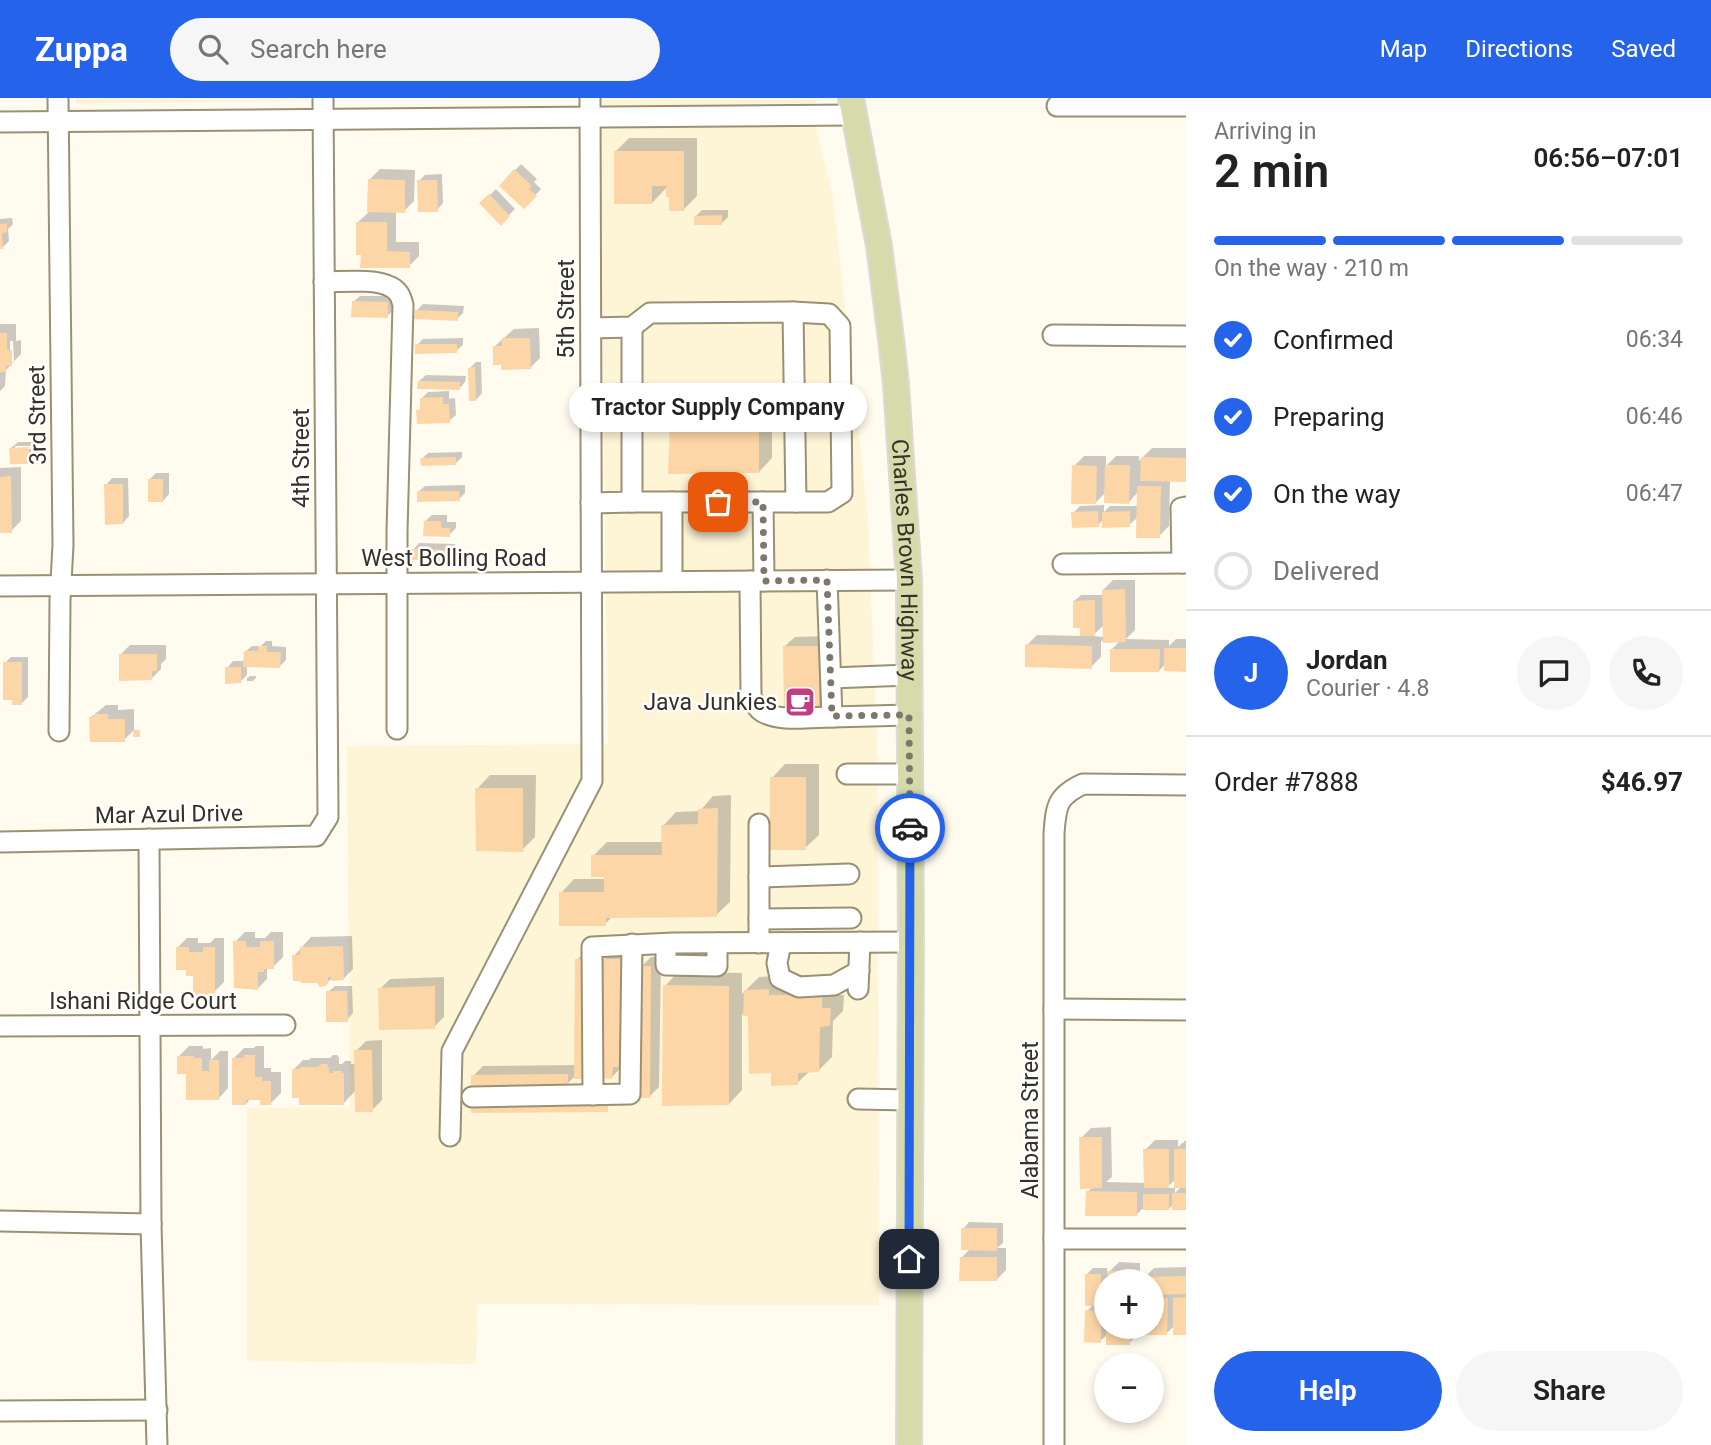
<!DOCTYPE html>
<meta charset="utf-8">
<style>
body{margin:0;font-family:Roboto,sans-serif;background:#f6f6f6;color:#222;height:100vh;display:flex;flex-direction:column;font-size:26px;white-space:nowrap}
*{box-sizing:border-box;margin:0}
p{font-size:23px;color:#767676}
.icon{flex:none;width:38px;height:38px;fill:none;stroke:currentColor;stroke-width:2;stroke-linecap:round;stroke-linejoin:round}
.map{position:relative;flex:1;overflow:hidden}
.sheet{display:flex;flex-direction:column;background:#fff;width:525px}
.sheet>*{flex:none}
.controls{position:absolute;left:1094px;top:1171px;display:grid;gap:14px}
.controls a{display:grid;place-items:center;width:70px;height:70px;border-radius:50%;background:#fff;box-shadow:0 4px 10px #0003;font-size:35px}
.pin{position:absolute;display:grid;place-items:center;width:60px;height:60px;color:#fff;margin:-30px;border-radius:14px;box-shadow:0 4px 10px #0006}
.courier{position:absolute;display:grid;place-items:center;width:70px;height:70px;margin:-35px;border:5px solid #2563eb;border-radius:50%;background:#fff;color:#222;box-shadow:0 2px 9px #0007}
.bubble{position:absolute;height:49px;border-radius:24px;background:#fff;box-shadow:0 4px 10px #0003;font-size:23px;font-weight:600;line-height:49px;text-align:center}
.summary em{font-style:normal;font-weight:600}
.summary div{display:flex;flex-direction:column-reverse}
.summary{display:flex;align-items:center;justify-content:space-between;height:119px;padding:0 28px}
h1{font-size:46px;font-weight:600;line-height:52px}
.bar{display:grid;grid-template-columns:repeat(4,1fr);gap:10px 7px;align-content:center;height:84px;padding:0 28px}
.bar i{height:9px;border-radius:5px;background:#e0e0e0}
.bar .on{background:#2563eb}
.bar p{grid-column:span 4}
.line{display:flex;align-items:center;gap:18px;padding:0 28px;border-top:2px solid #e0e0e0}
.line div{flex:1}
.round{display:grid;place-items:center;flex:none;width:74px;height:74px;border-radius:37px;background:#f6f6f6}
ol{padding:0 28px;list-style:none}
li{display:flex;align-items:center;gap:21px;height:77px}
li p{margin-inline-start:auto}
li .icon{padding:7px;border-radius:50%;background:#2563eb;color:#fff;stroke-width:4}
li:last-child{color:#767676}
li i{width:38px;height:38px;border:4px solid #e0e0e0;border-radius:50%}
.primary-button{display:flex;gap:14px;margin-top:auto;padding:14px 28px}
.primary-button a{flex:1;height:80px;border-radius:42px;background:#2563eb;color:#fff;font-size:28px;font-weight:600;line-height:80px;text-align:center}
.primary-button a+a{background:#f6f6f6;color:#222}
header{display:flex;align-items:center;gap:42px;box-sizing:border-box;height:98px;padding:0 35px;background:#2563eb;color:#fff}
header strong{font-size:33px}
nav{display:flex;gap:38px;margin-inline-start:auto;font-size:24px}
.search{width:490px;height:63px;background:#f6f6f6;display:flex;align-items:center;gap:18px;box-sizing:border-box;padding:0 24px;border-radius:38px;color:#767676;font-size:26px}
main{display:flex;flex:1;min-height:0}
.map>svg:first-child{display:block}
.built{fill:#fef4d6}
.shadow{fill:#0003;fill-rule:evenodd}
.building{fill:#fdd6a7}
.lines{fill:none;stroke-linecap:round;stroke-linejoin:round}
.minor-casing{stroke:#9a9175;stroke-width:23}
.major-casing{stroke:#dbdad8;stroke-width:28}
.minor{stroke:#fff;stroke-width:19}
.major{stroke:#d7dbac;stroke-width:24}
.done{stroke:#7c786c;stroke-width:7;stroke-dasharray:0 12.6}
.route{stroke:#2563eb;stroke-width:9}
.labels{text-anchor:middle;stroke-width:5;stroke-linejoin:round;paint-order:stroke}
.street-label{font-size:23px;fill:#353126;stroke:#fff}
.poi-label{font-size:23px;fill:#353126;stroke:#fff;text-anchor:end}
</style>
<header>
<strong>Zuppa</strong>
<div class="search"><svg class="icon" aria-label="search" viewBox="0 0 24 24"><circle cx="10" cy="10" r="6"/><path d="M15 15l6 6"/></svg>Search here</div>
<nav><a>Map</a><a>Directions</a><a>Saved</a></nav>
</header>
<main>
<div class="map">
<svg width="1186" height="1347" viewBox="0 0 1186 1347">
<rect width="100%" height="100%" fill="#fffbef"/>
<g class="built">
<path d="M76,0H308V2L76,6Z"/>
<path d="M599,0H819L811,9L833,100L868,421L877,648L879,1207L477,1206L476,1266L247,1263V1010L350,1009L347,648L608,646Z"/>
</g>
<g class="shadow">
<path d="M629,40H697V98L684,111L668,88L652,105L615,54Z"/>
<path d="M521,66L537,81L534,84L541,91L524,109L501,87Z"/>
<path d="M380,71L415,72L414,103L404,113H396V144H419V158L409,168L362,156L358,124L369,114L370,81Z"/>
<path d="M442,76L443,105L437,112L419,83L425,77Z"/>
<path d="M496,91L515,111L501,125L482,105Z"/>
<path d="M702,112H728V119L722,125L696,118Z"/>
<path d="M12,120L13,126L8,131L9,143L3,149H0V121Z"/>
<path d="M360,198H394V212L387,218L353,204Z"/>
<path d="M423,206L464,208L463,215L457,221L416,213Z"/>
<path d="M0,226H16V243L21,242V256L6,272L5,288L0,293ZM10,243H13L14,263L10,266Z"/>
<path d="M539,230L540,260L530,270L495,248L514,231Z"/>
<path d="M463,240V247L456,253L417,247L423,241Z"/>
<path d="M476,264H481L482,295L476,302L470,270Z"/>
<path d="M426,277L466,278L465,284L459,291L419,283Z"/>
<path d="M686,287H772V360L759,374L672,300Z"/>
<path d="M449,293V301L455,300L456,317L449,323L418,313L422,309V300L428,294Z"/>
<path d="M18,344H35V348H15V351H35V358L29,365L11,350Z"/>
<path d="M1152,350H1186V383L1170,382L1169,428L1159,438L1138,419L1129,427L1104,421L1098,427L1073,415L1080,408L1104,407V414L1110,408H1138V394L1129,404L1106,394L1095,405L1074,368L1084,358H1106V368L1116,358H1139V363Z"/>
<path d="M462,354V359L455,366L422,361L428,355Z"/>
<path d="M21,369V423L11,433H0V370Z"/>
<path d="M156,375H169V396L163,403L150,381Z"/>
<path d="M112,380H128L129,418L123,425L106,387Z"/>
<path d="M465,387V395L459,401L418,394L425,388Z"/>
<path d="M432,417H447V424H456V430L449,437L425,423Z"/>
<path d="M419,445L455,446V455L449,461L413,452Z"/>
<path d="M1113,482H1135V532L1126,541L1169,542V548L1176,541H1186V572L1166,565L1159,573L1112,551L1121,542L1101,543V559L1091,569L1027,547L1037,537L1082,538V528L1074,503L1081,497H1103V492ZM1104,527V539L1092,538Z"/>
<path d="M828,538V603L818,613L785,548L795,539Z"/>
<path d="M266,543H272V548L286,549V562L280,568L247,567V577L240,584L227,570L233,563H245V554L252,548H261Z"/>
<path d="M130,547H166V561L161,566V571L151,581L120,557Z"/>
<path d="M11,559H28V599L21,606L5,565Z"/>
<path d="M250,578H256V580L253,583H247V580Z"/>
<path d="M106,607H118V612L134,611V632L124,642L91,619Z"/>
<path d="M785,666H819V737L805,750L772,680Z"/>
<path d="M490,677H536L535,739L522,752L477,691Z"/>
<path d="M731,697L730,804L716,817L613,818L605,826L561,795L574,781H608L593,758L607,744H663V728L676,714L700,713L713,698Z"/>
<path d="M245,834H255V840H265L271,834H283V859L273,869H267V881L257,891L235,844Z"/>
<path d="M352,838L353,871L343,881H331L325,887L294,858L311,839Z"/>
<path d="M187,840H198V845H210L215,840H224V884L214,894L187,870L177,850Z"/>
<path d="M586,852H595V969L585,979H574L567,986H473V978L483,968L576,967L577,862Z"/>
<path d="M614,852H633V957L612,979L604,862Z"/>
<path d="M651,859H661L659,989L649,999L641,869Z"/>
<path d="M678,874L742,875V896L759,879L782,878V884L835,879V897H844L843,913L833,923L832,959L819,972L810,973L797,985L773,973L750,916H742V992L729,1006L665,888Z"/>
<path d="M444,879V919L434,929L380,891L390,881Z"/>
<path d="M335,888H352L353,915L347,922L328,894Z"/>
<path d="M382,942V1002L372,1012L356,992L343,1006L293,972L303,962H309L311,960H330L333,957H337L339,960V966H342L345,963H351V966H356V953L366,943Z"/>
<path d="M189,948H203V951L211,950V962L220,953H228V990L219,1000L179,958Z"/>
<path d="M256,948H264V970H271V974H281V995L271,1005L262,1001L251,1000L246,1006L234,960L244,950H254Z"/>
<path d="M1111,1029L1112,1079L1106,1084L1145,1085V1052L1155,1042H1178V1049L1186,1042V1110L1174,1105L1169,1111H1142L1136,1117L1087,1094L1093,1089L1081,1040L1091,1030ZM1176,1081L1182,1088L1175,1095V1090H1166Z"/>
<path d="M969,1124L1003,1125V1145L997,1150H1006V1172L996,1182L961,1160L970,1151L963,1131Z"/>
<path d="M1119,1164L1140,1165V1183H1106V1200L1100,1207H1106V1228H1139V1235L1129,1245L1108,1236L1100,1243L1087,1213L1094,1206L1086,1177L1093,1170H1107V1176Z"/>
<path d="M1186,1169V1235L1175,1227L1166,1236L1152,1228V1183H1144V1180L1154,1170Z"/>
</g>
<g class="building">
<path d="M614,53H684V113H669V99H666V88H652V106H614Z"/>
<path d="M514,71L532,88L529,91L537,98L524,111L499,88Z"/>
<path d="M368,81L405,82V115L367,114Z"/>
<path d="M417,82H437L438,114H418Z"/>
<path d="M489,96L510,118L501,128L479,105Z"/>
<path d="M722,117V127H694V118Z"/>
<path d="M356,124H387V153L410,154V170H360L361,157H356Z"/>
<path d="M7,125V134L2,135L3,151H0V126Z"/>
<path d="M352,203L388,204V220L351,219Z"/>
<path d="M415,212L458,214V223L414,221Z"/>
<path d="M0,235H7V252H12V268H6V274H0Z"/>
<path d="M502,240H530L531,271L501,272V267H493V248H502Z"/>
<path d="M415,246H457V255L415,256Z"/>
<path d="M475,269L476,303H469L468,270Z"/>
<path d="M418,283L460,284V292L417,291Z"/>
<path d="M443,299V306H449L450,325L417,326L416,312H420V300Z"/>
<path d="M671,300H759V375L668,376Z"/>
<path d="M29,349V366H10L9,350Z"/>
<path d="M456,359V367L421,368L420,360Z"/>
<path d="M1141,359L1186,360V384L1140,383Z"/>
<path d="M1072,367L1097,368L1096,406H1071Z"/>
<path d="M1105,367H1130L1129,406L1104,405Z"/>
<path d="M11,378L12,435H0V379Z"/>
<rect x="148" y="381" width="15" height="23"/>
<path d="M104,386H123V426L105,427Z"/>
<path d="M1137,388H1161L1160,440H1136Z"/>
<path d="M417,393H459L460,403L417,404Z"/>
<path d="M1098,413L1099,429L1072,430L1071,414Z"/>
<path d="M1130,413V429L1102,430V414Z"/>
<path d="M424,423H441V430H450V439L423,438Z"/>
<path d="M411,451L450,452V463L411,462Z"/>
<path d="M1125,491L1126,544L1103,545L1102,492Z"/>
<path d="M1095,502V538H1080V530H1073V503Z"/>
<path d="M1025,546L1092,548V571L1025,569Z"/>
<path d="M258,548H267V554H281L280,570L243,569L244,553H258Z"/>
<path d="M783,548H819V615H784Z"/>
<path d="M1164,550H1186V574L1164,573Z"/>
<path d="M1110,551H1160L1159,574H1110Z"/>
<path d="M119,556H157V573H152V582L119,583Z"/>
<path d="M3,564H22V607H12V602H3Z"/>
<path d="M225,569H241V585L225,586Z"/>
<path d="M94,616H108V621H125V644H90L89,619H94Z"/>
<rect x="133" y="632" width="7" height="7"/>
<rect x="770" y="679" width="36" height="73"/>
<path d="M475,690H523V754L476,753Z"/>
<path d="M718,710L717,819L606,820V828H559V794H604V779H591V757H662L661,727L698,726V711Z"/>
<path d="M233,843H246V849H260V843H274V871H264V874H258V892L234,890Z"/>
<path d="M343,848L344,882L331,883V879H328V885L326,888L320,889L317,885H301L300,883H293L292,857H300V849Z"/>
<path d="M176,849H189V854H203V849H215V896L193,898V878H186V872H176Z"/>
<path d="M575,861H586V981H574Z"/>
<path d="M602,861H624L623,969H613L612,981L601,980Z"/>
<path d="M639,868H651L650,1000H638Z"/>
<path d="M663,887L729,888V1007L662,1008Z"/>
<path d="M435,888V931L379,932L378,890Z"/>
<path d="M769,891V897H803L822,892V910H831L830,928L820,929L819,974L798,975V987L771,988V975L749,976L748,918H743L744,892Z"/>
<path d="M326,893H347L348,924H326Z"/>
<path d="M354,952H372L373,1014H355Z"/>
<path d="M244,957H255V979H262V983H271V1007H260V1002H246V1007H232V960H244Z"/>
<path d="M177,958H194V960H202V973H209V962H219V1002H186V976H177Z"/>
<path d="M321,966H327L329,970V975H333V973H342V975H344V1007H299V1000H292V971H300L299,969H318Z"/>
<path d="M568,976V988H471V977Z"/>
<path d="M608,1003V1014L471,1015V1004Z"/>
<path d="M1079,1039H1102V1090L1080,1091Z"/>
<path d="M1143,1051H1169V1090H1144Z"/>
<rect x="1174" y="1051" width="12" height="39"/>
<path d="M1086,1093L1137,1094V1118H1085Z"/>
<rect x="1172" y="1095" width="14" height="17"/>
<rect x="1143" y="1096" width="26" height="16"/>
<path d="M961,1130H997V1153L961,1152Z"/>
<path d="M960,1159H997V1183H959Z"/>
<path d="M1107,1173L1131,1174V1183H1107Z"/>
<rect x="1085" y="1176" width="16" height="32"/>
<path d="M1186,1178V1196L1152,1197V1183H1142V1179Z"/>
<path d="M1186,1199V1237H1173V1200Z"/>
<path d="M1152,1200H1168L1167,1237H1143V1228H1152Z"/>
<path d="M1085,1212L1102,1213L1101,1245L1084,1244Z"/>
<rect x="1106" y="1228" width="24" height="19"/>
</g>
<g class="lines">
<g class="minor-casing">
<g id="minor">
<path d="M58,0L63,447L60,502L59,633"/>
<path d="M1057,8H1186"/>
<path d="M0,24L854,17"/>
<path d="M324,184C342,184 375,180 391,189C399,193 401,199 403,207L397,434V631"/>
<path d="M793,214L796,404"/>
<path d="M591,230L632,229L650,215L793,214L829,216L840,228L842,395L828,404H763L764,483"/>
<path d="M1053,237L1186,238"/>
<path d="M632,404H763"/>
<path d="M672,404V483"/>
<path d="M591,405L632,404V229"/>
<path d="M1182,465L1181,410L1186,409"/>
<path d="M1063,466L1186,465"/>
<path d="M827,482L832,619L909,617"/>
<path d="M750,483L751,598C753,603 756,608 760,612C775,625 813,619 832,619"/>
<path d="M0,488L909,482"/>
<path d="M831,580L909,577"/>
<path d="M847,676H910"/>
<path d="M149,741L151,1126L157,1347"/>
<path d="M0,744L316,738L328,719L323,0"/>
<path d="M759,779L849,776"/>
<path d="M759,821L851,820"/>
<path d="M759,845V726"/>
<path d="M781,845L777,865L780,880L799,889L834,887L859,873"/>
<path d="M666,846V867L717,868V845"/>
<path d="M858,891L860,844"/>
<path d="M1054,911L1186,912"/>
<path d="M0,928L285,927"/>
<path d="M593,997L592,849L673,845L911,844"/>
<path d="M472,999L630,996L632,846"/>
<path d="M858,1001L910,1002"/>
<path d="M450,1038L452,953L592,683L590,0"/>
<path d="M0,1123L151,1126"/>
<path d="M1054,1141H1186"/>
<path d="M0,1313L157,1312"/>
<path d="M1054,1347V735C1056,708 1057,698 1083,686L1186,687"/>
</g>
</g>
<g class="major-casing">
<g id="major">
<path id="s1" d="M851,0L879,148L891,241L896,286L909,482L911,844L909,1347"/>
</g>
</g>
<use href="#minor" class="minor"/>
<use href="#major" class="major"/>
</g>
<g class="lines">
<path class="done" d="M718,404H763L764,483L827,482L832,618L909,617L910,730"/>
<path class="route" d="M909,1161L910,730"/>
</g>
<defs>
<g id="cafe-square" transform="scale(1.575)"><rect x="-9" y="-9" width="18" height="18" rx="4" fill="#c13e85" stroke="#fff"/><path d="M-5.5-4.5H6V0H3Q3 3.5 0 3.5H-2.5Q-5.5 3.5-5.5 0ZM3-3.2v2h1.7v-2ZM-6 4.5H4V6H-6Z" fill="#fff"/></g>
</defs>
<g fill-rule="evenodd">
<use href="#cafe-square" x="800" y="604"/>
</g>
<g class="labels">
<g class="street-label">
<text transform="translate(566 211) rotate(-90)" y="8">5th Street</text>
<text transform="translate(37 317) rotate(-91)" y="8">3rd Street</text>
<text transform="translate(301 360) rotate(-90)" y="8">4th Street</text>
<text x="454" y="468">West Bolling Road</text>
<text dy="8" stroke="none"><textPath href="#s1" startOffset="466">Charles Brown Highway</textPath></text>
<text transform="translate(169 716) rotate(-1)" y="8">Mar Azul Drive</text>
<text x="143" y="911">Ishani Ridge Court</text>
<text transform="translate(1030 1022) rotate(-90)" y="8">Alabama Street</text>
</g>
<g class="poi-label">
<text x="777" y="612">Java Junkies</text>
</g>
</g>
</svg>
<div class="controls">
<a>+</a>
<a>−</a>
</div>
<div class="pin" style="left:718px;top:404px;background:#ea580c"><svg class="icon" aria-label="bag" viewBox="0 0 24 24"><path d="M5 8h14l-1 12H6zM9 8a3 3 0 0 1 6 0"/></svg></div>
<div class="pin" style="left:909px;top:1161px;background:#1f2937"><svg class="icon" aria-label="home" viewBox="0 0 24 24"><path d="M3 11l9-7 9 7M6 9v11h12V9"/></svg></div>
<div class="courier" style="left:910px;top:730px"><svg class="icon" aria-label="car" viewBox="0 0 24 24"><path d="M5 17H2v-5l4-1 3-4h7l3 4 3 1v5h-3M9 17h6M6 11h13"/><circle cx="7" cy="17" r="2"/><circle cx="17" cy="17" r="2"/></svg></div>
<div class="bubble" style="left:569px;top:285px;width:298px">Tractor Supply Company</div>
</div>
<section class="sheet">
<div class="summary"><div><h1>2 min</h1><p>Arriving in</p></div><em>06:56–07:01</em></div>
<div class="bar"><i class="on"></i><i class="on"></i><i class="on"></i><i></i><p>On the way · 210 m</p></div>
<ol>
<li><svg class="icon" aria-label="check" viewBox="0 0 24 24"><path d="M5 12l5 5 9-10"/></svg>Confirmed<p>06:34</p></li>
<li><svg class="icon" aria-label="check" viewBox="0 0 24 24"><path d="M5 12l5 5 9-10"/></svg>Preparing<p>06:46</p></li>
<li><svg class="icon" aria-label="check" viewBox="0 0 24 24"><path d="M5 12l5 5 9-10"/></svg>On the way<p>06:47</p></li>
<li><i></i>Delivered</li>
</ol>
<div class="line" style="height:126px"><b class="round" style="background:#2563eb;color:#fff">J</b><div><b>Jordan</b><p>Courier · 4.8</p></div><a class="round"><svg class="icon" aria-label="chat" viewBox="0 0 24 24"><path d="M4 5h16v11H9l-5 4z"/></svg></a><a class="round"><svg class="icon" aria-label="phone" viewBox="0 0 24 24"><path d="M5 4h4l2 5-3 2q2 4 5 5l2-3 5 2v4C11 20 4 13 5 4z"/></svg></a></div>
<div class="line" style="height:91px"><div>Order #7888</div><b>$46.97</b></div>
<div class="primary-button"><a>Help</a><a>Share</a></div>
</section>
</main>
